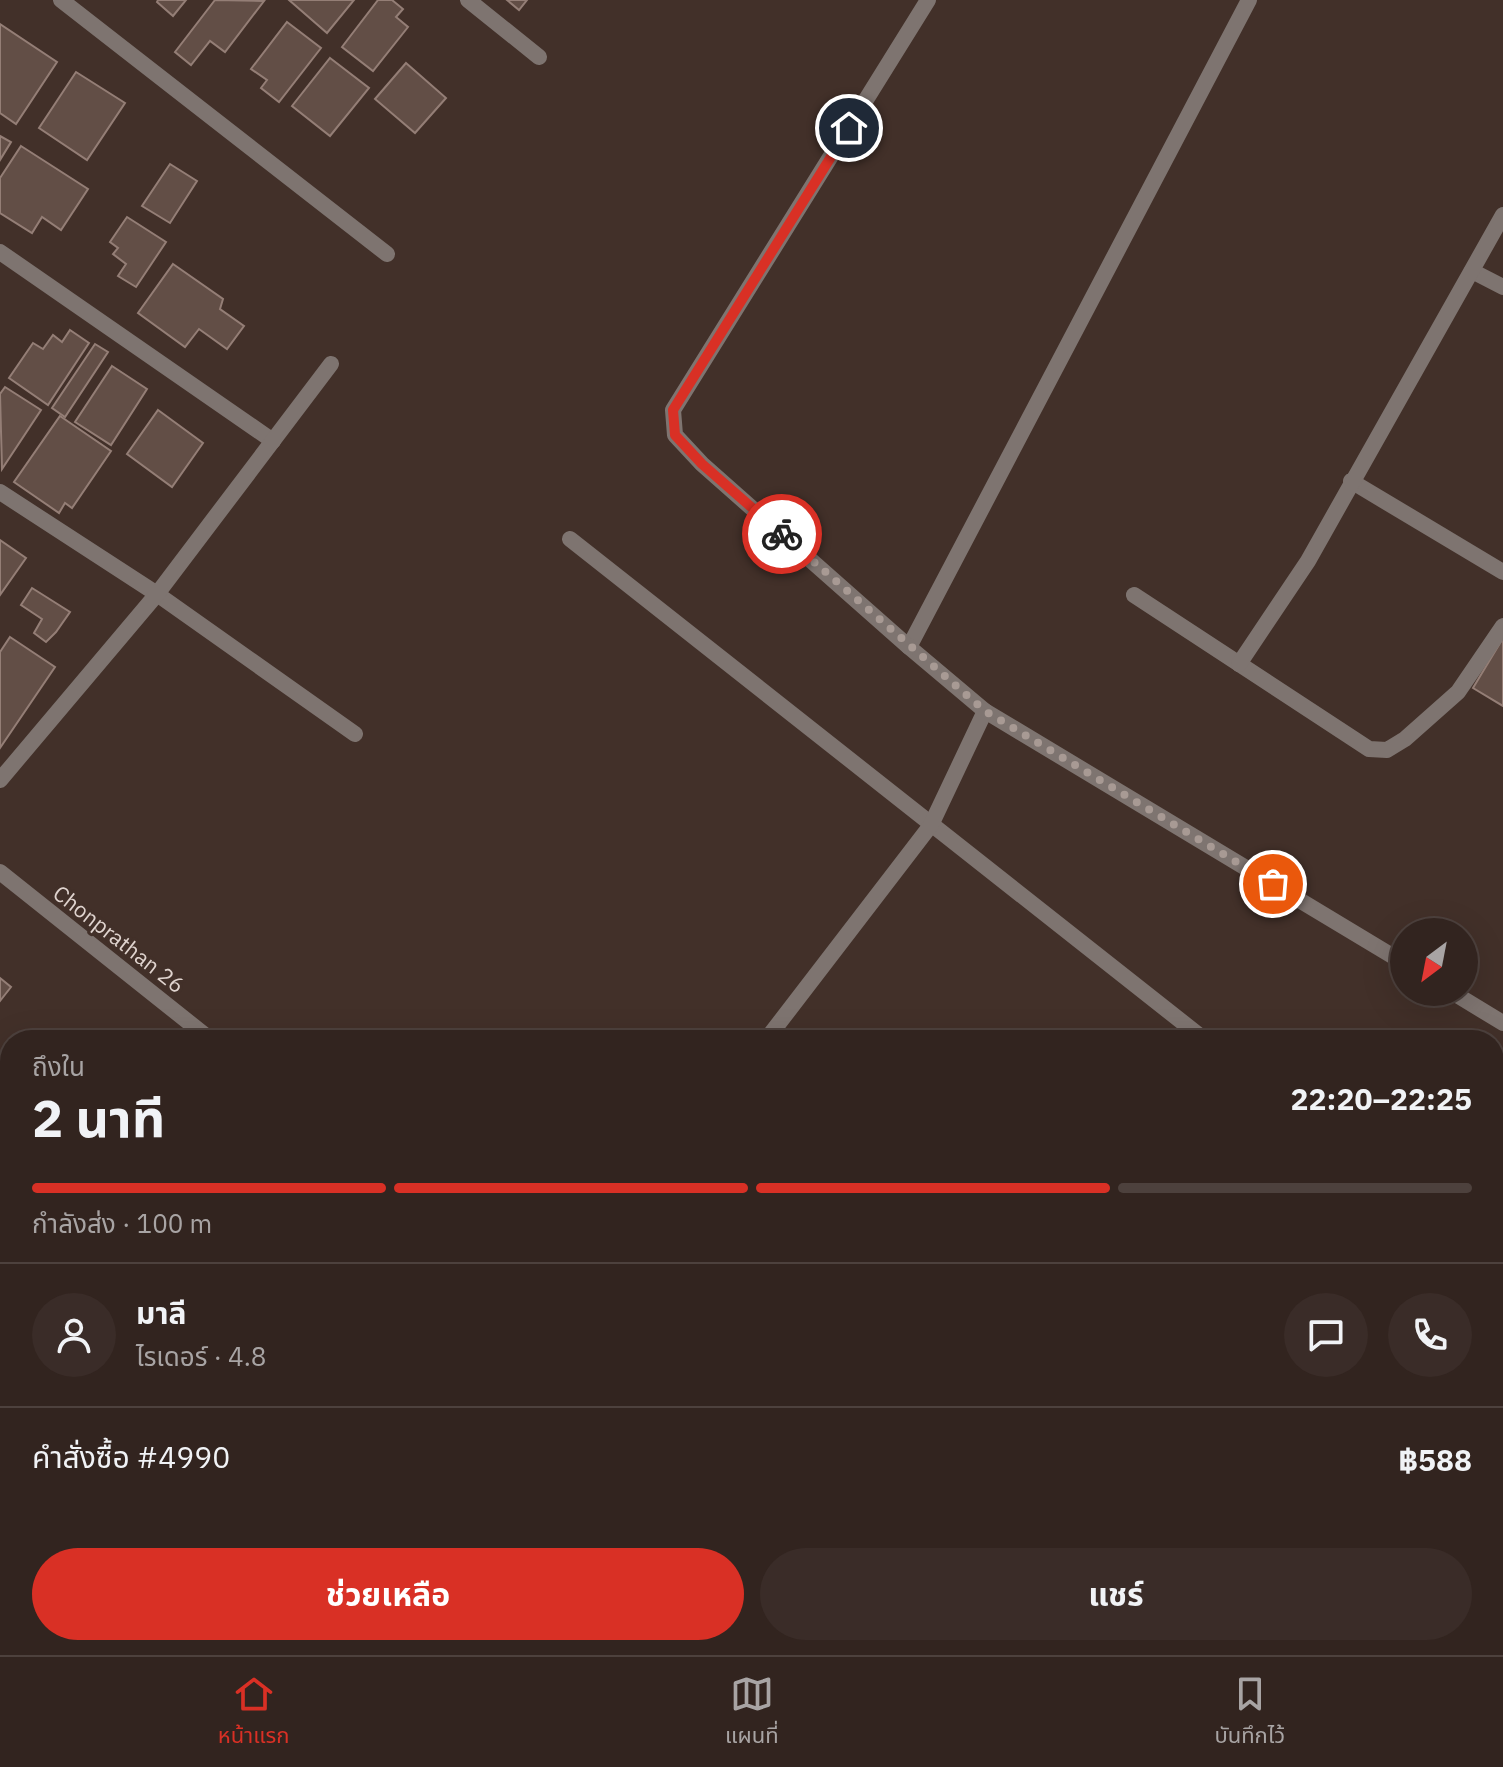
<!DOCTYPE html>
<html lang="th">
<meta charset="utf-8">
<style>
body{margin:0;font-family:"IBM Plex Sans","Noto Sans Thai",sans-serif;background:#3a2c28;color:#f1f3f6;height:100vh;display:flex;flex-direction:column;font-size:30px;white-space:nowrap}
*{box-sizing:border-box;margin:0}
p{font-size:26px;color:#a8a4a4}
.icon{flex:none;width:44px;height:44px;fill:none;stroke:currentColor;stroke-width:2;stroke-linecap:round;stroke-linejoin:round}
.map{position:relative;flex:1;overflow:hidden}
.sheet{position:absolute;left:0px;top:1030px;width:1504px;height:626px;display:flex;flex-direction:column;background:#32241f;border-radius:32px 32px 0 0;box-shadow:0 8px 32px #0002,0 0 0 2px #4d413d}
.sheet>*{flex:none}
.needle{width:52px;rotate:212deg}
.controls{position:absolute;left:1390px;top:918px;display:grid;gap:16px}
.controls a{display:grid;place-items:center;width:88px;height:88px;border-radius:50%;background:#32241f;box-shadow:0 8px 32px #0002,0 0 0 2px #4d413d;font-size:40px}
.pin{position:absolute;display:grid;place-items:center;width:68px;height:68px;color:#fff;margin:-34px;border:4px solid #fff;border-radius:50%;box-shadow:0 2px 8px #0007}
.courier{position:absolute;display:grid;place-items:center;width:80px;height:80px;margin:-40px;border:6px solid #d93025;border-radius:50%;background:#fff;color:#222;box-shadow:0 2px 10px #0007}
.headline em{font-style:normal;font-weight:700}
.headline div{display:flex;flex-direction:column-reverse}
.headline{display:flex;align-items:center;justify-content:space-between;height:136px;padding:0 32px}
h1{font-size:52px;font-weight:700;line-height:60px}
.bar{display:grid;grid-template-columns:repeat(4,1fr);gap:12px 8px;align-content:center;height:96px;padding:0 32px}
.bar i{height:10px;border-radius:6px;background:#4d413d}
.bar .on{background:#d93025}
.bar p{grid-column:span 4}
.line{display:flex;align-items:center;gap:20px;padding:0 32px;border-top:2px solid #4d413d}
.line div{flex:1}
.round{display:grid;place-items:center;flex:none;width:84px;height:84px;border-radius:42px;background:#3a2c28}
.button{display:flex;gap:16px;margin-top:auto;padding:16px 32px}
.button a{flex:1;height:92px;border-radius:48px;background:#d93025;color:#fff;font-size:32px;font-weight:700;line-height:92px;text-align:center}
.button a+a{background:#3a2c28;color:#f1f3f6}
.dock{display:flex;justify-content:space-around;align-items:center;height:112px;border-top:2px solid #4d413d;background:#32241f;font-size:22px;color:#a8a4a4}
.dock a{display:grid;justify-items:center;gap:4px}
.dock .on{color:#d93025}
.map>svg:first-child{display:block}
.building{fill:#624e46;stroke:#947e76;stroke-width:2}
.lines{fill:none;stroke-linecap:round;stroke-linejoin:round}
.minor{stroke:#7e7470;stroke-width:16}
.done{stroke:#a89a94;stroke-width:8;stroke-dasharray:0 14.4}
.route{stroke:#d93025;stroke-width:10}
.labels{text-anchor:middle;stroke-width:6;stroke-linejoin:round;paint-order:stroke}
.street-label{font-size:22px;fill:#dfd3ce;stroke:#423029}
</style>
<div class="map">
<svg width="1503" height="1655" viewBox="0 0 1503 1655">
<rect width="100%" height="100%" fill="#423029"/>
<g class="building">
<path d="M158,0H186L173,16L157,2Z"/>
<path d="M215,0L264,1L225,52L210,41L191,65L175,52Z"/>
<path d="M289,0H354L327,33Z"/>
<path d="M378,0H392L403,9L396,17L408,27L373,71L342,47Z"/>
<path d="M507,0H527L519,10Z"/>
<path d="M287,22L321,48L279,102L261,88L267,80L251,69Z"/>
<path d="M0,24L57,62L16,124L0,113Z"/>
<path d="M330,58L369,88L330,136L292,106Z"/>
<path d="M406,63L446,98L415,133L375,99Z"/>
<path d="M76,72L125,103L87,160L39,128Z"/>
<path d="M0,136L11,142L0,160Z"/>
<path d="M21,146L88,189L61,230L42,217L32,233L0,213V178Z"/>
<path d="M170,164L197,181L170,223L142,206Z"/>
<path d="M127,217L166,242L136,287L118,276L126,264L113,254L118,248L110,242Z"/>
<path d="M173,264L223,299L220,309L244,326L227,349L199,329L185,347L138,313Z"/>
<path d="M70,330L89,343L48,405L9,378L33,343L43,349L53,335L62,342Z"/>
<path d="M95,344L108,352L65,417L52,408Z"/>
<path d="M112,366L147,389L111,445L75,422Z"/>
<path d="M5,387L41,410L2,469L0,394Z"/>
<path d="M158,410L203,443L172,487L127,454Z"/>
<path d="M60,416L111,451L72,508L65,503L59,513L14,482Z"/>
<path d="M0,540L26,558L0,595Z"/>
<path d="M32,588L70,612L56,632L46,642L34,633L42,619L21,605Z"/>
<path d="M10,637L55,667L0,748V652Z"/>
<path d="M1503,638V706L1473,688Z"/>
<path d="M0,978L11,987L0,1001Z"/>
<path d="M0,1110L10,1118V1172L0,1165L7,1151L0,1146Z"/>
<path d="M1503,1428V1454L1494,1447V1439Z"/>
<path d="M1494,1464L1503,1471V1538L1494,1532Z"/>
<path d="M1034,1646H1066L1059,1655H1046Z"/>
<path d="M1118,1646H1213L1205,1655H1129Z"/>
<path d="M1265,1646H1317L1310,1655H1277Z"/>
<path d="M1330,1646H1338L1350,1655H1323Z"/>
<path d="M1360,1646H1394L1387,1655H1354Z"/>
</g>
<g class="lines">
<g class="minor">
<path d="M61,0L387,254"/>
<path d="M468,0L539,57"/>
<path d="M1249,0L909,647L985,711L1404,963"/>
<path d="M0,252L273,441"/>
<path d="M1472,271L1503,287"/>
<path d="M1351,481L1503,572"/>
<path d="M0,492L157,594L355,734"/>
<path d="M570,539L1205,1040"/>
<path d="M1134,595L1369,749L1387,750L1405,739L1458,692L1503,626"/>
<path d="M909,647L702,464L675,435L673,410L928,0"/>
<path d="M1239,664L1308,561L1503,215"/>
<path d="M0,780L157,594L331,364"/>
<path d="M0,872L211,1040"/>
<path d="M1452,992L1503,1023"/>
<path d="M766,1040L931,825L985,711"/>
<path d="M0,1194L10,1202"/>
<path d="M1494,1267L1503,1274"/>
<path d="M185,1646L196,1655"/>
<path d="M963,1646L974,1655"/>
<path d="M1489,1646L1500,1655"/>
<path d="M270,1655L277,1646"/>
<path d="M818,1655L825,1646"/>
</g>
</g>
<g class="lines">
<path class="done" d="M782,534L985,711L1273,884"/>
<path class="route" d="M782,534L702,464L675,435L673,410L849,128"/>
</g>
<g class="labels">
<g class="street-label">
<text transform="translate(119 939) rotate(38)" y="8">Chonprathan 26</text>
</g>
</g>
</svg>
<div class="controls">
<a><svg class="needle" viewBox="-14 -14 28 28"><path d="M0-13l5 13h-10z" fill="#e53935"/><path d="M0 13l5-13h-10z" fill="#a8a4a4"/></svg></a>
</div>
<div class="pin" style="left:1273px;top:884px;background:#ea580c"><svg class="icon" aria-label="bag" viewBox="0 0 24 24"><path d="M5 8h14l-1 12H6zM9 8a3 3 0 0 1 6 0"/></svg></div>
<div class="pin" style="left:849px;top:128px;background:#1f2937"><svg class="icon" aria-label="home" viewBox="0 0 24 24"><path d="M3 11l9-7 9 7M6 9v11h12V9"/></svg></div>
<div class="courier" style="left:782px;top:534px"><svg class="icon" aria-label="bike" viewBox="0 0 24 24"><circle cx="6" cy="16" r="4"/><circle cx="18" cy="16" r="4"/><path d="M6 16l4-8h5l3 8M10 8l3 8H6M13 5h3"/></svg></div>
<section class="sheet">
<div class="headline"><div><h1>2 นาที</h1><p>ถึงใน</p></div><em>22:20–22:25</em></div>
<div class="bar"><i class="on"></i><i class="on"></i><i class="on"></i><i></i><p>กำลังส่ง · 100 m</p></div>
<div class="line" style="height:144px"><a class="round"><svg class="icon" aria-label="person" viewBox="0 0 24 24"><circle cx="12" cy="8" r="4"/><path d="M4 21q1-7 8-7t8 7"/></svg></a><div><b>มาลี</b><p>ไรเดอร์ · 4.8</p></div><a class="round"><svg class="icon" aria-label="chat" viewBox="0 0 24 24"><path d="M4 5h16v11H9l-5 4z"/></svg></a><a class="round"><svg class="icon" aria-label="phone" viewBox="0 0 24 24"><path d="M5 4h4l2 5-3 2q2 4 5 5l2-3 5 2v4C11 20 4 13 5 4z"/></svg></a></div>
<div class="line" style="height:104px"><div>คำสั่งซื้อ #4990</div><b>฿588</b></div>
<div class="button"><a>ช่วยเหลือ</a><a>แชร์</a></div>
</section>
</div>
<nav class="dock">
<a class="on"><svg class="icon" aria-label="home" viewBox="0 0 24 24"><path d="M3 11l9-7 9 7M6 9v11h12V9"/></svg>หน้าแรก</a>
<a><svg class="icon" aria-label="map" viewBox="0 0 24 24"><path d="M3 6l6-2 6 2 6-2v14l-6 2-6-2-6 2zM9 4v14M15 6v14"/></svg>แผนที่</a>
<a><svg class="icon" aria-label="saved" viewBox="0 0 24 24"><path d="M7 4h10v16l-5-4-5 4z"/></svg>บันทึกไว้</a>
</nav>
